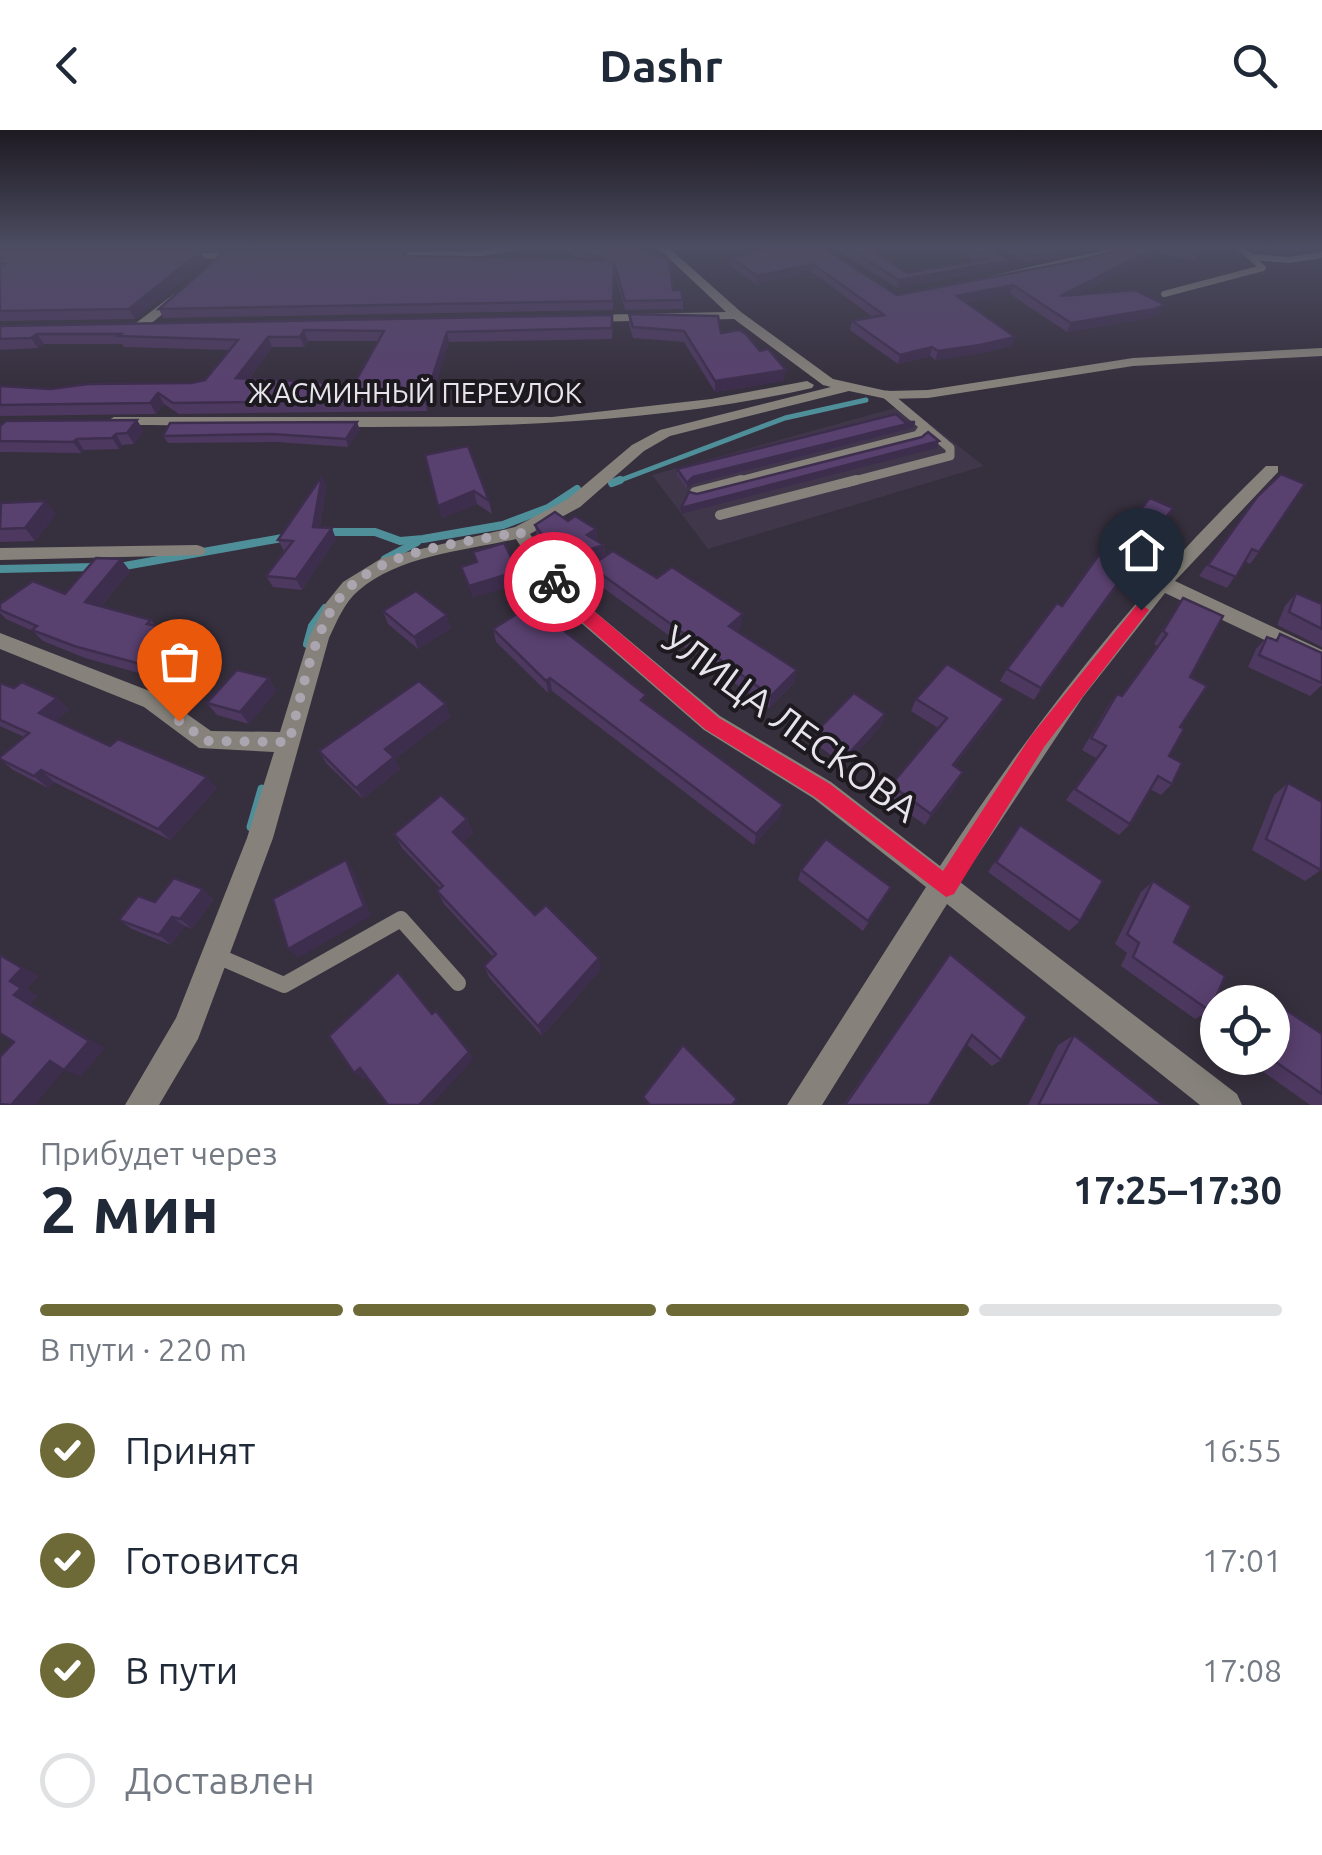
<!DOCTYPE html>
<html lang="ru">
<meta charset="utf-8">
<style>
body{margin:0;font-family:Ubuntu,sans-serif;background:#f2f2f3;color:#1f2937;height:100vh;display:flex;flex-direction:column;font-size:38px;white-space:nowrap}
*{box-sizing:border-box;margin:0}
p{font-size:32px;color:#747a83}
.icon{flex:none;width:55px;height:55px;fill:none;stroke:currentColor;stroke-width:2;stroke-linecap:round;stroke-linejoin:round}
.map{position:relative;height:975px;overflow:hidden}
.sheet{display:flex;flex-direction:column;background:#fff;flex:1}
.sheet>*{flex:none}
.fabs{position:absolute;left:1200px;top:855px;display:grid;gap:20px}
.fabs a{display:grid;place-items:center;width:90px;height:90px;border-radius:50%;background:#fff;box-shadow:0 5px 25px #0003;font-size:50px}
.pin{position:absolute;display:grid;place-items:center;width:85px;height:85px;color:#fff;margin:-102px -42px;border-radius:50% 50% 50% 0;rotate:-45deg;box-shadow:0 0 10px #0007}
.pin .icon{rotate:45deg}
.courier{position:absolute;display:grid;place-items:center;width:100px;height:100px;margin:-50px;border:8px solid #e11d48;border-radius:50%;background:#fff;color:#222;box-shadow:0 2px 12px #0007}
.summary em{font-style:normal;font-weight:700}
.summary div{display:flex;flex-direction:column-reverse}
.summary{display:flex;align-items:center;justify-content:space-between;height:170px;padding:0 40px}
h1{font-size:65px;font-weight:700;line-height:75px}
.bar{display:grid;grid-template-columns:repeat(4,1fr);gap:15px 10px;align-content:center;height:120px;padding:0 40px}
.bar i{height:12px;border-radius:8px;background:#e0e1e3}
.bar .current{background:#6d6a38}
.bar p{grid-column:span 4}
ol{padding:0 40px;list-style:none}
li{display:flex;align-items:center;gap:30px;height:110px}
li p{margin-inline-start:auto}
li .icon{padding:10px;border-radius:50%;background:#6d6a38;color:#fff;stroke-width:4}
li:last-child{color:#747a83}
li i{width:55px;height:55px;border:5px solid #e0e1e3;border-radius:50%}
header{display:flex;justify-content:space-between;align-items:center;height:130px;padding:0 40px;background:#fff;font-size:45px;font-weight:700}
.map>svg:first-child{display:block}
.built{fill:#41374b}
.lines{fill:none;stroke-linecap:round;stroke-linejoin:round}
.stream-far2{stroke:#4e8f99;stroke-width:5}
.stream-far1{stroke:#4e8f99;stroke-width:8}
.stream{stroke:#4e8f99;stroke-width:9}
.lane-far3{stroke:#86827b;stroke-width:6}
.lane-far2{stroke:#86827b;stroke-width:9}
.lane-far1{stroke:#86827b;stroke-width:10}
.lane{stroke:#86827b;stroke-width:16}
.street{fill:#86827b;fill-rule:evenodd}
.wall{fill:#4d385f;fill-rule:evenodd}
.shaded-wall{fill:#3e2e4e}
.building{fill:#59416f;stroke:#3e2e4e;stroke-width:2.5;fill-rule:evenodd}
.route{fill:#e11d48}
.done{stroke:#aaa5af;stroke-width:10;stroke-dasharray:0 18}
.labels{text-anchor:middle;stroke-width:8;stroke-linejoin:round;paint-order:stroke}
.far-street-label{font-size:28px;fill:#e8e4ed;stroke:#1c191f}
.near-street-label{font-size:38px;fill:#e8e4ed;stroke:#1c191f}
</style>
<header><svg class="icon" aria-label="back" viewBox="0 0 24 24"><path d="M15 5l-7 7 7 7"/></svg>Dashr<svg class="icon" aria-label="search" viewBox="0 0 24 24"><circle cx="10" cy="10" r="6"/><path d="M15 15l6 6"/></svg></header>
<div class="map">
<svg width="1322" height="975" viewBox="0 0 1322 975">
<rect width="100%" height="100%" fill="#362f3d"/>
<path class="built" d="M906,275L984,336L708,419L652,345Z"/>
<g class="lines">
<path class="stream-far2" d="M613,353L785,288L866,270"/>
<g class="stream-far1">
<path d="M612,353L620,350"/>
<path d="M326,402H375L400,411L423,409L503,395L548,378L577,359"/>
<path d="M385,429L417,412"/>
<path d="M119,437L288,407"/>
<path d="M0,439L95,437"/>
<path d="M307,514L312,496L325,478"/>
</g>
<path class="stream" d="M251,697L262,659"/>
<g class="lane-far3">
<path d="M1252,127L1289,130L1322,125"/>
<path d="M1164,164L1263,138L1239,117"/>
</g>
<g class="lane-far2">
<path d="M732,353L918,305L924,296"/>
<path d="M846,353L950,326V318L887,265"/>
</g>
<g class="lane-far1">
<path d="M695,362L741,350"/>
<path d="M720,385L856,350"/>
</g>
<path class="lane" d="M215,825L284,855L401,789L458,853"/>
<g class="street">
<path d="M504,117H531L477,127L383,128L378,125L383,122L477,121Z"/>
<path d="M657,117H668L741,182L833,249L887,261L928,260L1133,228L1322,218V226L1133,236L928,268L887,269L849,261L670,306L644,321L580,377L530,404L570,461L720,586L831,652L940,736C1037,588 1139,459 1266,336H1278V342L1175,451L1322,520V537L1165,463L1083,567L960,752L1237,964L1242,975H1200L947,774L822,975H787L926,757L813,668L704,600L556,471L516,409C464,421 400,425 358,461C344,473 337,491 329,508L273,708L198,909L159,975H125L176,888L247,708L274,622L199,618L144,577L0,519V503L160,565L211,601L280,602L309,508L326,473L343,452L382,428L515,397L568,369L632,315L660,300L831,257L823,255L734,189L583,192V186L587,185L726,182Z"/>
<path d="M1118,117H1138L984,152L978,149Z"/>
<path d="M178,123H244L249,126L244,129L174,128V124Z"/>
<path d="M174,164L184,167L144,199H136V193Z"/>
<path d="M807,251L814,255L812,258C583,310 347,295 114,295L107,291L114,287H552L711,269Z"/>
<path d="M197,415L203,417L206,421L203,425L0,430V418Z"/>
</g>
</g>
<g class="wall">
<path d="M552,117H630L683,170V179L625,180L614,141L613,180L163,188L159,179L406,126L584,130Z"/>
<path d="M774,117L897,165L1086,129L1128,117H1206L1195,131L1158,123L1076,165L1160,184L1150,188L1067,202L1010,164L966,172L1012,216L977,224L935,230L930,226L898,234L850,200L852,191L873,187L812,142L756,154L730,136L731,128Z"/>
<path d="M832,117H868L907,143L973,131L950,117H987L1007,138L897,158Z"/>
<path d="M996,117H1112L1030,133Z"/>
<path d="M0,121L205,131L135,189L0,191Z"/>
<path d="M629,184L721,203L760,221L784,251L715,262L684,212L633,208L629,195Z"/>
<path d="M613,195L612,209L449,212L427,281L179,284L164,274L156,284L0,286V256L51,259L191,253L205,250L230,220L124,217L122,214H44L38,218L0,220V196ZM308,211H378L354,254L249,249L272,217H304Z"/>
<path d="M905,292H915L913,298L693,354L687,359L677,345V339Z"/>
<path d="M360,300L348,317L276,312L168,313L163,306Z"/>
<path d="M144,301L134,314L122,315L119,319L84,320L81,323L0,322V312Z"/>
<path d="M425,325L489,371L492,384L477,374L442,388Z"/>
<path d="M322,346L326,357L320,397L336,409L302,460L273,457L266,446L285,421H284L278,410Z"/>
<path d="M1257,367L1259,422L1250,434L1245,431L1227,458L1199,446Z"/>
<path d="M0,374L56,384L35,411L0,412Z"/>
<path d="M1173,378L1034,570L1000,551L1007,539L1062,476L1124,400Z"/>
<path d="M568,391L596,399L597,410L604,415L605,426L657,448L741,496L737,500L795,552L769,578L591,449L590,436L601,429L573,437L545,419L537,408L535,395Z"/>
<path d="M130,441L101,476L151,490L156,496L196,514L164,550L85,528L43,511L33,501L6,489L0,483V474L65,464Z"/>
<path d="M1296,463L1322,474V517L1277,495L1285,476Z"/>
<path d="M1183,468L1190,547L1180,597L1169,626L1172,654L1161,665L1150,659L1130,694L1119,705L1066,670L1096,628L1082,620L1108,576L1117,564L1122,566L1158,516L1154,514Z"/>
<path d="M383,481L451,498L418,519L388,494Z"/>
<path d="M493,499L646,573L780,686L754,715L552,561L548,563L496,512Z"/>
<path d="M1280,504L1322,523V555L1310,566L1248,537L1256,519L1267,507L1275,510Z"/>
<path d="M269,548L276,561L249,594L217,585L207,573Z"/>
<path d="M0,553L14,558L57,568L69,580L56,591L110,616L217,658L170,710L54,652L48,658L13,640L0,629L24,607L0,596Z"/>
<path d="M916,569L998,581L954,636L957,654L925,695L886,667L891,655L938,598L911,581Z"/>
<path d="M885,584L881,596L845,635L814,613L817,601Z"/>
<path d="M451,586L395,629L400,639L363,669L326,633L319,621Z"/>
<path d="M1288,653L1321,740L1305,751L1252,720L1274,665Z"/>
<path d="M467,689L473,703L463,712L535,785L601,839L542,906L489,847L484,836L493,827L444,774L437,761L440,758L402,718L394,704Z"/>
<path d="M1012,706L1080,791L1069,801L988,742Z"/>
<path d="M801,740L891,757L863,801L798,750Z"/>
<path d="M1153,751L1174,812L1210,881L1195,889L1121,836L1127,823L1115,814L1141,762Z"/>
<path d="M214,769L192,799L185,796L171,815L132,799L119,790L155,772Z"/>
<path d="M950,824L1001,930L992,936L966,914L929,975H843Z"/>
<path d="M1258,868H1268L1322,904V975H1310L1244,928H1272V872H1248Z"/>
<path d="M1074,905L1163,975H1028L1058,915Z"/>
</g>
<g class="shaded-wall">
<path d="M1074,117H1112L1030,133L1033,125Z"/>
<path d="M1157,117H1161L1158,123L1056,175L1060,166Z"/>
<path d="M201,121L205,131L135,189L129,179Z"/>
<path d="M1010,130L1007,138L897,158L899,150Z"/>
<path d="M813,134L812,142L756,154L757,146Z"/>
<path d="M1013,155L1010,164L954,174L957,166Z"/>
<path d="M1165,175L1160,184L1150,188L1067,202L1071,193Z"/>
<path d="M304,200L308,211L304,217L300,207Z"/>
<path d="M447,202L449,212L427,281L425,270Z"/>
<path d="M37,204L44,214L38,218L31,208Z"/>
<path d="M268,207L272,217L241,259L236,248Z"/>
<path d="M1015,207L1012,216L977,224L935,230L938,221Z"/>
<path d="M932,217L930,226L898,234L900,225Z"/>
<path d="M786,240L784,251L715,262V251Z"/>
<path d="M158,263L164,274L156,284L150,273Z"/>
<path d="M137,290L144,301L134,314L127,303Z"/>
<path d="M357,292L360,300L348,317L346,309Z"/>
<path d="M915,292L913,298L693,354L687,359V353L693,347Z"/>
<path d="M116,304L122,315L119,319L112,308Z"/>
<path d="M77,309L84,320L81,323L73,312Z"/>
<path d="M939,311L937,318L681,384V378Z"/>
<path d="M322,346L326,357L318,408L313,397Z"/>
<path d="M474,361L477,374L442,388L438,376Z"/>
<path d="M46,371L56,384L35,411L25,398Z"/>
<path d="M1173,378L1165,390L1034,570L1041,558Z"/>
<path d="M332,398L336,409L302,460L296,449Z"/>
<path d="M596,399L597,411L587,405Z"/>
<path d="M604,415L605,428L573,437L572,425Z"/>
<path d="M121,429L130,441L94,484L85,472Z"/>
<path d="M518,441L520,454L472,468L469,456Z"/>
<path d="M743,484L741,496L728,508L729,496Z"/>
<path d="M447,485L451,498L418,519L414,507Z"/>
<path d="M188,502L196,514L164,550L155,538Z"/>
<path d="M797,540L795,552L769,578L771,566Z"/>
<path d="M269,548L276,561L249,594L240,582Z"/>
<path d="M550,548L552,561L548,563L546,551Z"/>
<path d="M57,568L69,580L52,595L39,583Z"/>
<path d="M1004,569L998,581L946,647L953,635Z"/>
<path d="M446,574L451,586L395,629L400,639L363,669L356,658L385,619Z"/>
<path d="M885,584L881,596L845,635L849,623Z"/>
<path d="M41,640L54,652L48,658L34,646Z"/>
<path d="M963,642L957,654L925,695L931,684Z"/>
<path d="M207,647L217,658L170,710L158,699Z"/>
<path d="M783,675L780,686L754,715L756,704Z"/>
<path d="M467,689L473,703L459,716L453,702Z"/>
<path d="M346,730L354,741L371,786L298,828L288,819Z"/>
<path d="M203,759L214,769L192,799L180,789Z"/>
<path d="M172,787L185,796L171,815L159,805Z"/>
<path d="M0,825L39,846L27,859L38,866L31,873L105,918L81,947L64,940L35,975H11L14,865Z"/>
<path d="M599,828L601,839L542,906L538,896Z"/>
<path d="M469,922L474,929L431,975H419Z"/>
<path d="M360,938L369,944L363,950L354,943Z"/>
</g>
<g class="building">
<path d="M572,117H630L669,130L673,160H681L683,170L625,171L614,133L613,171L159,179L224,122H406L403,126L607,130Z"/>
<path d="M775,117H822L897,165L1086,129L1128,117H1157L1060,166L1135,160L1165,175L1154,179L1071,193L1013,155L957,166L1015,207L980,215L938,221L932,217L900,225L852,191L884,185L813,134L757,146L731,128Z"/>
<path d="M846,117H868L907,143L986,129L966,117H987L1010,130L899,150Z"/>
<path d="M1015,117H1074L1033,125Z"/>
<path d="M1172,117H1204L1199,123Z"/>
<path d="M0,121H201L129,179L0,181V137L4,134H0Z"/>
<path d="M629,184L718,186L721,203L739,200L746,204L760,221L768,219L786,240L715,251L684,201L633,197Z"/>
<path d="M612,185V198L447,202L425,270L173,273L158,263L150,273L0,275V256L51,259L88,254L191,253L205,250L238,210L118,206L121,204H37L31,208L0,209V196ZM304,200L384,201L354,254L236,248L268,207H300Z"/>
<path d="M896,284L905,292H915L693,347L687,353L677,339Z"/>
<path d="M137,290L127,303L116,304L112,308L77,309L73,312L0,311V296L6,291Z"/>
<path d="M357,292L346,309L272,304L163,306L170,293Z"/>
<path d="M928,302L939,311L681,378L689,362L697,364L922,307Z"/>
<path d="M468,316L489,371L474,361L438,376L425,325Z"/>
<path d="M1281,344L1305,354L1259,422L1252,419L1236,447L1208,435L1257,367Z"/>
<path d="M322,346L313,397L332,398L296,449L266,446L293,411L278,410Z"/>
<path d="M1150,368L1173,378L1041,558L1007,539L1057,473L1062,476L1119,397L1124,400Z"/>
<path d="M46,371L25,398L0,399L1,373Z"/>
<path d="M555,382L568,391L575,386L596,399L587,405L604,415L572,425L543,406L535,395Z"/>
<path d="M504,413L518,441L469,456L461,437L477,432L473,422Z"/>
<path d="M613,421L657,448L672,437L743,484L729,496L797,540L771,566L590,436Z"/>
<path d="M96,428L121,429L85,472L151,490L147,494L188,502L155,538L74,516L32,500L37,496L0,480V474L33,451L65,464Z"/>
<path d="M416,461L447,485L414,507L383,481Z"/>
<path d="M1296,463L1322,474V499L1289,482Z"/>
<path d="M1183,468L1223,486L1190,547L1207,556L1180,597L1184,599L1169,626L1182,633L1172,654L1158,646L1130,694L1075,659L1106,616L1091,608L1117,564L1122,566L1167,504L1163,501Z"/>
<path d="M531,475L646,565L641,570L783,675L756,704L550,548L546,551L493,499Z"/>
<path d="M1280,504L1322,523V553L1259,525L1267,507L1277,511Z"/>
<path d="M947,534L1004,569L953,635L963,642L931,684L891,655L947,588L916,569Z"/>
<path d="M237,540L269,548L240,582L207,573Z"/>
<path d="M419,551L446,574L385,619L394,627L356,658L319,621Z"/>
<path d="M22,552L57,568L39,583L110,616L118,609L207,647L158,699L41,640L34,646L0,629V627L29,603L0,590V553L14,558Z"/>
<path d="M854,563L885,584L849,623L817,601Z"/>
<path d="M1288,653L1322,672L1321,740L1266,709Z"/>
<path d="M441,665L467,689L453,702L535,785L546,775L599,828L538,896L484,836L496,824L437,761L443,756L394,704Z"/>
<path d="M1020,695L1103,751L1080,791L996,732Z"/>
<path d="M826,709L891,757L868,791L801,740Z"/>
<path d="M346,730L364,776L288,819L273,769Z"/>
<path d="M174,748L203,759L180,789L172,787L159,805L119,790L138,766L155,772Z"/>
<path d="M1153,751L1191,776L1174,812L1225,846L1210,881L1133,827L1139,813L1127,804Z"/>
<path d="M950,824L1027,887L1001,930L972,905L929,975H845Z"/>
<path d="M0,825L22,838L10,851L21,858L14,865L89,911L64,940L50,931L11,975L0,974V927L14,912L0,903Z"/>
<path d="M398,842L432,884L436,881L469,922L419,975H388L360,938L354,943L329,906Z"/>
<path d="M1258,868H1268L1322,904V964L1270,928H1272V872H1256Z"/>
<path d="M1074,905L1163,975H1040L1039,974Z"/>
<path d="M683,915L737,969L732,975H650L643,967Z"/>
</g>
<linearGradient id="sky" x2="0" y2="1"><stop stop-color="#1e1a22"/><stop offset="0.46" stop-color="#4c4d62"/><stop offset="1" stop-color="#4c4d62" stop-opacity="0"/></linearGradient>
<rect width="1322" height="254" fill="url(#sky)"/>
<path class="route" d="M554,447L719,588L830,654L943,741L1031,606L1136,476L1141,474L1149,480L1044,617L954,764L946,767L815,667L705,599L557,470L546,452Z"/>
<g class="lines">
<path class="done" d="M179,591L207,611L289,612C301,569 309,518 332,479C369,418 457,415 520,402L554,452"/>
</g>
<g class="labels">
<g class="far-street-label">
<text x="415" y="273">ЖАСМИННЫЙ ПЕРЕУЛОК</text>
</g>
<g class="near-street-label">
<text transform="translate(790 594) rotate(36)" y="13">УЛИЦА ЛЕСКОВА</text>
</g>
</g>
</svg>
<div class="fabs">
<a><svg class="icon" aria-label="locate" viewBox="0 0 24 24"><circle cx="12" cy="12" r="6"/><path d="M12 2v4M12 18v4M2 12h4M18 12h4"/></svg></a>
</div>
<div class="pin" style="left:179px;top:591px;background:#ea580c"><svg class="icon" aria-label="bag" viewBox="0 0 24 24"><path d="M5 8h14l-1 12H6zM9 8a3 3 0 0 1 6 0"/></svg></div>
<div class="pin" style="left:1141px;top:480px;background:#1f2937"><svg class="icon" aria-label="home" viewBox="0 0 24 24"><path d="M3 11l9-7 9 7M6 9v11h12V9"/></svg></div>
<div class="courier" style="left:554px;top:452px"><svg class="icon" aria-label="bike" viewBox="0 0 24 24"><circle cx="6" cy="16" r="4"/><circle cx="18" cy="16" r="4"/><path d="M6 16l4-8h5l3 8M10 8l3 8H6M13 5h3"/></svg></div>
</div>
<section class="sheet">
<div class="summary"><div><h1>2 мин</h1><p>Прибудет через</p></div><em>17:25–17:30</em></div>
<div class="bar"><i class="current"></i><i class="current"></i><i class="current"></i><i></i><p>В пути · 220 m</p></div>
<ol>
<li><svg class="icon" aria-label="check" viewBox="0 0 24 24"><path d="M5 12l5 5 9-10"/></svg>Принят<p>16:55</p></li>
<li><svg class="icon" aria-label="check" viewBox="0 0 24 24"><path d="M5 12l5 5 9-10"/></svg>Готовится<p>17:01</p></li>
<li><svg class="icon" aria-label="check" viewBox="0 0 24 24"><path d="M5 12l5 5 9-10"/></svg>В пути<p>17:08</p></li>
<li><i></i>Доставлен</li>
</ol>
</section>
